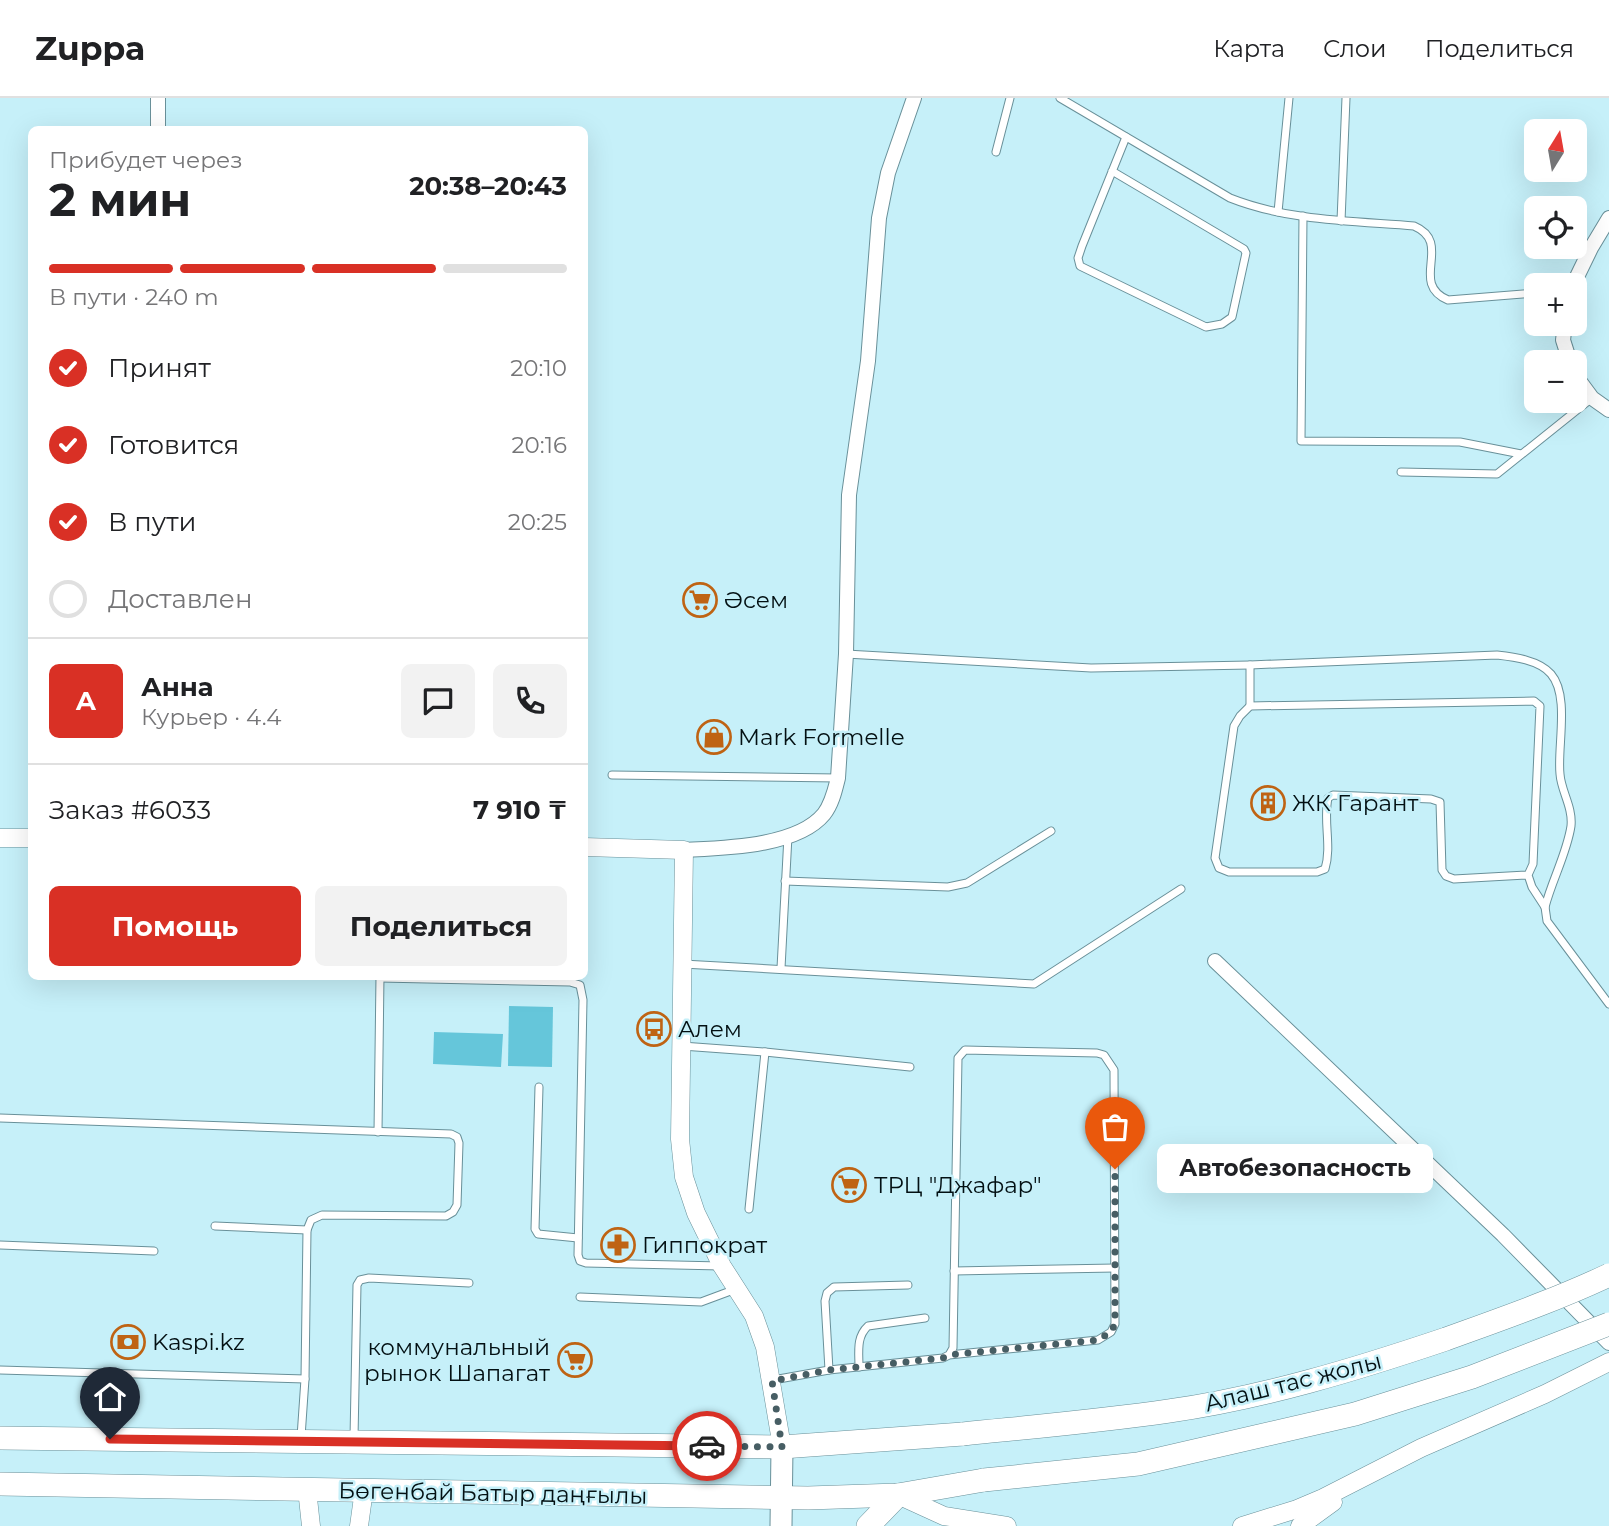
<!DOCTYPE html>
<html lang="ru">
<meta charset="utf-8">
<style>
body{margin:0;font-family:Montserrat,sans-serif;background:#f2f2f2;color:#202124;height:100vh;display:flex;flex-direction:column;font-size:26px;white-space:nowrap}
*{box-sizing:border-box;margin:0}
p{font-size:23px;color:#757577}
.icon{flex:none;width:38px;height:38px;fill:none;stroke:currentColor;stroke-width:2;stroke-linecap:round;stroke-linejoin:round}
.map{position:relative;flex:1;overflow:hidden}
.drawer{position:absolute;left:28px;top:28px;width:560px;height:854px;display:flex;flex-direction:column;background:#fff;border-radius:10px;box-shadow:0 7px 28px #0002}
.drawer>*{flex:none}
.needle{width:46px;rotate:11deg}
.controls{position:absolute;left:1524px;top:21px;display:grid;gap:14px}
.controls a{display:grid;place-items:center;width:63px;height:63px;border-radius:10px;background:#fff;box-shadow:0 7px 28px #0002;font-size:35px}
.pin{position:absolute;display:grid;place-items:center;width:60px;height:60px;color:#fff;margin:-72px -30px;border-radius:50% 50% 50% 0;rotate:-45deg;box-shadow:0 0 7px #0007}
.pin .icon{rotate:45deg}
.courier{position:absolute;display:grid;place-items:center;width:70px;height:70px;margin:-35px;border:5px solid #d93025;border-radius:50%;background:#fff;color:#222;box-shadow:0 2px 9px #0007}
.bubble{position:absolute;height:49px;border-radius:10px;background:#fff;box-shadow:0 7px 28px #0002;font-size:23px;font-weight:700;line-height:49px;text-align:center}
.head em{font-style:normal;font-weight:700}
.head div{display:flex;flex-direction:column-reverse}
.head{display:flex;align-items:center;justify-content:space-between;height:119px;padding:0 21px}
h1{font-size:46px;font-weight:700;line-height:52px}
.bar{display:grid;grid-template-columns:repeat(4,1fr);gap:10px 7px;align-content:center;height:84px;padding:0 21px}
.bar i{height:9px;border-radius:5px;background:#e0e0e0}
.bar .active{background:#d93025}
.bar p{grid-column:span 4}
.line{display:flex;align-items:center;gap:18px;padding:0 21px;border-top:2px solid #e0e0e0}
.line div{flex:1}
.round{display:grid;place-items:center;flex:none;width:74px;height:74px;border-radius:10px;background:#f2f2f2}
ol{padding:0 21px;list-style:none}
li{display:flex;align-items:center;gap:21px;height:77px}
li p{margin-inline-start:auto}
li .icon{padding:7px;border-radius:50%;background:#d93025;color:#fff;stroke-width:4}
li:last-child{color:#757577}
li i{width:38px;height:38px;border:4px solid #e0e0e0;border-radius:50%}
.button{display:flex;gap:14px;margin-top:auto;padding:14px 21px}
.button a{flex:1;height:80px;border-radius:10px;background:#d93025;color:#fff;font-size:28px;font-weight:700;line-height:80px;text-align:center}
.button a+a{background:#f2f2f2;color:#202124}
header{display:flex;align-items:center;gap:42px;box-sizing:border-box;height:98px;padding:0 35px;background:#fff;border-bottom:2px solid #e0e0e0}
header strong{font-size:33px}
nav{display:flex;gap:38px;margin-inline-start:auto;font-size:24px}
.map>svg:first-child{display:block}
.park{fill:#65c6da}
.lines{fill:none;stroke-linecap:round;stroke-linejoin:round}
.service-casing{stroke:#699099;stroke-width:9}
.minor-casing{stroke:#699099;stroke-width:16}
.tertiary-casing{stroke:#699099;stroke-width:19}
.secondary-casing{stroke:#699099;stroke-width:23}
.primary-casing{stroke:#699099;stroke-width:24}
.service{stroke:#fff;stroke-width:7}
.minor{stroke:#fff;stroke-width:14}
.tertiary{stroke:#fff;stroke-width:18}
.secondary{stroke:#fff;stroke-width:21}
.primary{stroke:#fff;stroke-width:23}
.primary-bridge-casing{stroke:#699099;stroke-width:24;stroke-linecap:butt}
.primary-bridge{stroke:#fff;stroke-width:23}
.done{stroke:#475e64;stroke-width:7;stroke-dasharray:0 12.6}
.route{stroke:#d93025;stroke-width:9}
.labels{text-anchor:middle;stroke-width:5;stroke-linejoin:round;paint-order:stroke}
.poi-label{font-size:23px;fill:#031013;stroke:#c6f0f9;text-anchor:start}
.street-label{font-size:23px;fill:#031013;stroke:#c6f0f9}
</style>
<header>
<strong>Zuppa</strong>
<nav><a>Карта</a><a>Слои</a><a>Поделиться</a></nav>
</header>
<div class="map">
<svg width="1609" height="1428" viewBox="0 0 1609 1428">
<rect width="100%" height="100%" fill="#c6f0f9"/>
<g class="park">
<path d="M509,908L553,909L552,969L508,968Z"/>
<path d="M434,934L503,936L501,969L433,966Z"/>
</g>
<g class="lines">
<g class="service-casing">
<g id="service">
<path d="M1060,0L1230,100C1288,123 1353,123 1414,128C1454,145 1408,185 1448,202L1536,195"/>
<path d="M996,54L1010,0"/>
<path d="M1112,73L1244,151L1246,155L1232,219L1222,226L1206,229L1080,168L1078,160L1082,148L1126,39"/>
<path d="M1278,114L1289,0"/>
<path d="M1303,118L1301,343L1460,344L1521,356"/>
<path d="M1341,123L1346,0"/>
<path d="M1401,374L1497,376L1592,300"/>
<path d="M846,556L1091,570L1250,567L1497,557C1514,559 1539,562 1551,576C1570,598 1557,649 1560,676C1561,693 1573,709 1571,728C1567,755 1552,782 1545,809L1547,823L1609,906"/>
<path d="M1250,567V608"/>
<path d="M612,677L838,680"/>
<path d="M1528,777L1454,781L1446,778L1442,772L1440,704L1431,701L1333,697L1328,700C1323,723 1332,748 1325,771L1317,774H1229L1219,770L1215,760L1234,628L1240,618L1250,608L1534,603L1540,608L1533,766L1528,777L1532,789L1545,809"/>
<path d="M785,783L948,789L967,785L1051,733"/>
<path d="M683,866L1034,886L1181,791"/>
<path d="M781,870L788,738"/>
<path d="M380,880L570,884L580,887L583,902L578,1157L580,1163L586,1165L721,1168"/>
<path d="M682,948L765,954L910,969"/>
<path d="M539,989L535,1131L538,1136L578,1140"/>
<path d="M0,1020L451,1036L457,1039L459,1045L457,1107L453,1114L446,1118L322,1117L311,1122L307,1132L305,1281L301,1339"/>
<path d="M378,1034L380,878"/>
<path d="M749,1111L765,954"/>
<path d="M215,1128L307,1132"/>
<path d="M0,1147L154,1153"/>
<path d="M954,1173L1115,1170"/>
<path d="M580,1199L701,1204L736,1191"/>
<path d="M859,1269C859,1254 856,1239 868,1228L925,1220"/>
<path d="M0,1272L305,1281"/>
<path d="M829,1272L825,1203L827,1195L834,1189L908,1187"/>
<path d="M773,1282L829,1272L943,1260L949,1257L953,1250L958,960L965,952L1097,955L1104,957L1114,972L1115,1226L1111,1234L1098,1242L949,1257"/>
<path d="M354,1340L357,1187L360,1182L369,1180L469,1185"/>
</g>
</g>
<g class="minor-casing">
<g id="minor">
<path d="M158,32V0"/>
<path d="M1573,187L1591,150L1609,120"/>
<path d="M1565,226L1563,242L1570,264"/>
<path d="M1575,277L1592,300L1609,312"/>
<path d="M684,752C723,750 797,749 824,716C832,706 835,692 838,680L846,556L849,397L868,263L879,120L888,75L914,0"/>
<path d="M1215,863L1503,1137L1609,1245"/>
</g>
</g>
<g class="tertiary-casing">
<g id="tertiary">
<path d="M0,740H32"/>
<path d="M584,749L684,752L680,1041L684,1079L696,1115L722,1168L754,1218L765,1249L782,1349"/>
<path d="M307,1391L311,1428"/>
<path d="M898,1397L944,1418L1007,1428"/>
<path d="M359,1428L364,1392"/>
<path d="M1242,1428L1297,1411L1323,1400L1421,1350L1545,1296L1609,1264"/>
<path d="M1300,1428L1333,1404"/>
</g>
</g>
<g class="secondary-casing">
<path id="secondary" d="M781,1428L782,1349"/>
</g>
<g class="primary-casing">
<g id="primary">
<path d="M0,1340L782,1349L963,1336"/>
<path d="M0,1386L808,1400L898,1397L984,1382"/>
<path d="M868,1428L898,1397"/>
</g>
</g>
<use href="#service" class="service"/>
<use href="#minor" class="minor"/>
<use href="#tertiary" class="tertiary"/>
<use href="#secondary" class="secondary"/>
<use href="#primary" class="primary"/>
<g class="primary-bridge-casing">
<g id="primary-bridge">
<path d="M963,1336C1031,1329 1100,1323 1169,1313C1262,1300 1357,1271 1446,1241C1501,1221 1556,1202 1609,1177"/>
<path d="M984,1382L1138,1366L1355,1316L1472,1279L1609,1226"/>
</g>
</g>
<use href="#primary-bridge" class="primary-bridge"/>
</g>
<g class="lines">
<path class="done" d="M707,1348L782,1349L772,1283L829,1272L943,1260L949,1257L1098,1242L1111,1234L1115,1226V1071"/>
<path class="route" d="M110,1341L707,1348"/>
</g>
<defs>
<g id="supermarket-ring" transform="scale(1.75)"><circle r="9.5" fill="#c6f0f9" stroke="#bf6313" stroke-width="1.5"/><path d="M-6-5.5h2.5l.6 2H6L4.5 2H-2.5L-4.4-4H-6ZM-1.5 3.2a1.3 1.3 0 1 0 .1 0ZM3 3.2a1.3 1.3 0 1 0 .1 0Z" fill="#bf6313"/></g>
<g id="shop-ring" transform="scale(1.75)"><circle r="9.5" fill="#c6f0f9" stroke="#bf6313" stroke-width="1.5"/><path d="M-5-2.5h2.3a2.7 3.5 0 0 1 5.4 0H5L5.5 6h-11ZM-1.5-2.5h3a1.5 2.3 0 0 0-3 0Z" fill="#bf6313"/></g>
<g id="building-ring" transform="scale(1.75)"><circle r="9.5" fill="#c6f0f9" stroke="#bf6313" stroke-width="1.5"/><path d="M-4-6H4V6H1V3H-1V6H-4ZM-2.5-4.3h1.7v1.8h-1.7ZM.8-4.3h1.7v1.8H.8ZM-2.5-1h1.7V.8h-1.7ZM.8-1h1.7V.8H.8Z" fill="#bf6313"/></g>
<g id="bus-ring" transform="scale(1.75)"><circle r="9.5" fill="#c6f0f9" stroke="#bf6313" stroke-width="1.5"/><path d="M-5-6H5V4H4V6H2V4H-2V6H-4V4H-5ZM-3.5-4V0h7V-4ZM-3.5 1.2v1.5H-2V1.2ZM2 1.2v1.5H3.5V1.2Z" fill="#bf6313"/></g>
<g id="pharmacy-ring" transform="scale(1.75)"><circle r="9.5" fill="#c6f0f9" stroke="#bf6313" stroke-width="1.5"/><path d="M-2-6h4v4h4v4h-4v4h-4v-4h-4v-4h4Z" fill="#bf6313"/></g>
<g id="bank-ring" transform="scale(1.75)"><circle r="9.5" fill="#c6f0f9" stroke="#bf6313" stroke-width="1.5"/><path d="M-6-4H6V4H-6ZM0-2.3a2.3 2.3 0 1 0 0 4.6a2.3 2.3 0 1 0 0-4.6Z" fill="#bf6313"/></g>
</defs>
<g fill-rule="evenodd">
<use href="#supermarket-ring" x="700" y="502"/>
<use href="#shop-ring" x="714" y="639"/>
<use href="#building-ring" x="1268" y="705"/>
<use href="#bus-ring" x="654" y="931"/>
<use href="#supermarket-ring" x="849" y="1087"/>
<use href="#pharmacy-ring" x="618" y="1147"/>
<use href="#bank-ring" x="128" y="1244"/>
<use href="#supermarket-ring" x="575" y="1262"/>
</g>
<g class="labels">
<g class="poi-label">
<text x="724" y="510">Әсем</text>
<text x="738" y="647">Mark Formelle</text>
<text x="1292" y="713">ЖК Гарант</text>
<text x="678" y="939">Алем</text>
<text x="874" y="1095">ТРЦ "Джафар"</text>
<text x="642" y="1155">Гиппократ</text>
<text x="152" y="1252">Kaspi.kz</text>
<text x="550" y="1257" text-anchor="end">коммунальный<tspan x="550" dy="26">рынок Шапагат</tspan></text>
</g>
<g class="street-label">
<text transform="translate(1293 1284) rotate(-14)" y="8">Алаш тас жолы</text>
<text transform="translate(493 1395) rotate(1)" y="8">Бөгенбай Батыр даңғылы</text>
</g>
</g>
</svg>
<div class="controls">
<a><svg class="needle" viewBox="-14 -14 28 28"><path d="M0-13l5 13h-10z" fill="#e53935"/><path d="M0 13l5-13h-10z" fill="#757577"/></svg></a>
<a><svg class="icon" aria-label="locate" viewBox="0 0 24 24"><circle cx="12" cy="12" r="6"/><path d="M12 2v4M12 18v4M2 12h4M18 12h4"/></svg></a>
<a>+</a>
<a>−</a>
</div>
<div class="pin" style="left:1115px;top:1071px;background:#ea580c"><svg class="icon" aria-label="bag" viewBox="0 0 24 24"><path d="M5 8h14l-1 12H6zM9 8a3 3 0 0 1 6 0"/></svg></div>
<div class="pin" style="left:110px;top:1341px;background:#1f2937"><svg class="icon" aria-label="home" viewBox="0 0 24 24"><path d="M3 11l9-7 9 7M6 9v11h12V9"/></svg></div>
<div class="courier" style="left:707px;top:1348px"><svg class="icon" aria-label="car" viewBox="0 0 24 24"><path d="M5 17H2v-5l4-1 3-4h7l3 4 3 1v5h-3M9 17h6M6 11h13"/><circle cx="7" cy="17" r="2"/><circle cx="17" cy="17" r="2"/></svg></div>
<div class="bubble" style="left:1157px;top:1046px;width:276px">Автобезопасность</div>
<section class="drawer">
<div class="head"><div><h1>2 мин</h1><p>Прибудет через</p></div><em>20:38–20:43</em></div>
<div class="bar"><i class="active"></i><i class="active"></i><i class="active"></i><i></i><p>В пути · 240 m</p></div>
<ol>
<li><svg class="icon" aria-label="check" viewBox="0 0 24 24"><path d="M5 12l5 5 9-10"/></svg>Принят<p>20:10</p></li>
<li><svg class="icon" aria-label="check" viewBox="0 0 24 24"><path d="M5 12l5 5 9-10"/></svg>Готовится<p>20:16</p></li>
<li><svg class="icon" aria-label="check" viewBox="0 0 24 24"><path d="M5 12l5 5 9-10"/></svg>В пути<p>20:25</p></li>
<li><i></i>Доставлен</li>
</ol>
<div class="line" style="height:126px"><b class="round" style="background:#d93025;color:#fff">А</b><div><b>Анна</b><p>Курьер · 4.4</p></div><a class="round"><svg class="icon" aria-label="chat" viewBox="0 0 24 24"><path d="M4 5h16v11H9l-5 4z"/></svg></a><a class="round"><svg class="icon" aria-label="phone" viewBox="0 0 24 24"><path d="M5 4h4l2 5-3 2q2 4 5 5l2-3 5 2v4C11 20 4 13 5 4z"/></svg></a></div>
<div class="line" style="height:91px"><div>Заказ #6033</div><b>7 910 ₸</b></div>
<div class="button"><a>Помощь</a><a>Поделиться</a></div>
</section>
</div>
